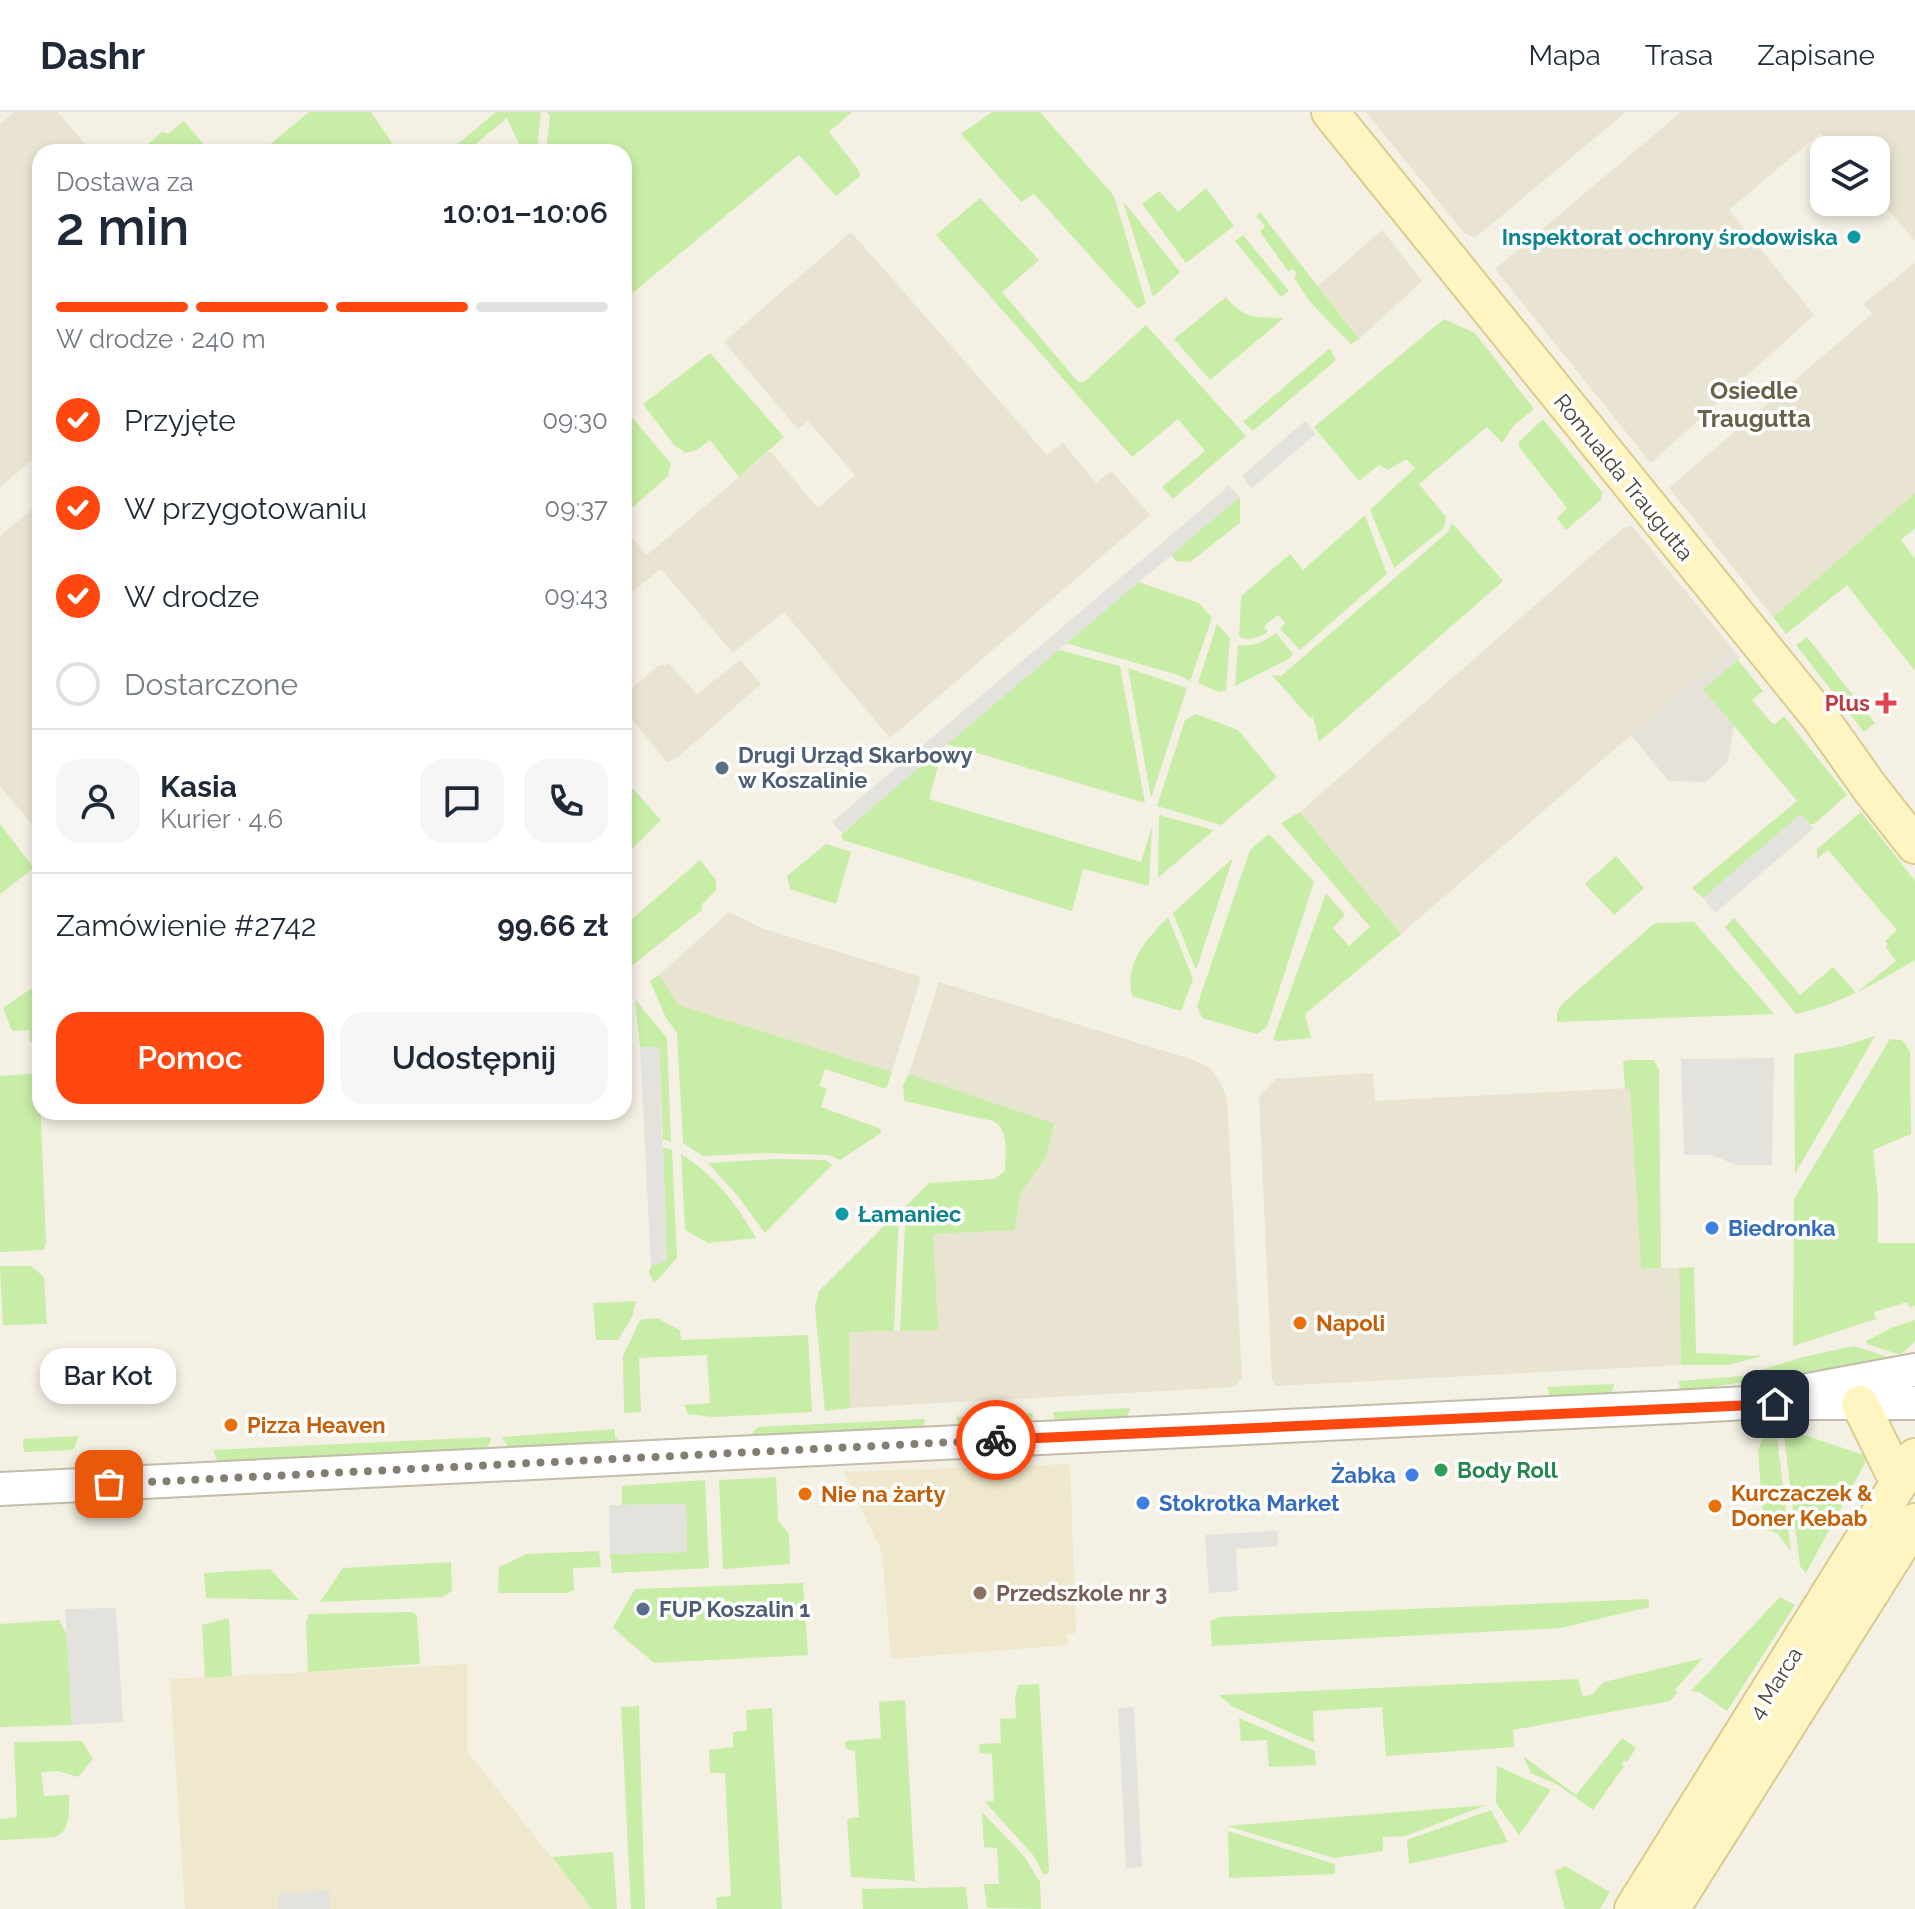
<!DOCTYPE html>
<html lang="pl">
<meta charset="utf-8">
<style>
body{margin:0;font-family:Raleway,sans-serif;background:#f6f6f7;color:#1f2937;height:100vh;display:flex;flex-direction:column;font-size:30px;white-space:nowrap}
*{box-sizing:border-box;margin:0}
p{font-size:26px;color:#747a83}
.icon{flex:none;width:44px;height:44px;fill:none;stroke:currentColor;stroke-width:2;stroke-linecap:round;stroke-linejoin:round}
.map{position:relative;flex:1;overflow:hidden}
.sheet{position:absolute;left:32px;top:32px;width:600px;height:976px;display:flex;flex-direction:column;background:#fff;border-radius:24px;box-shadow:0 4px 12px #0003}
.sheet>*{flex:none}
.fabs{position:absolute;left:1810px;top:24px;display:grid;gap:16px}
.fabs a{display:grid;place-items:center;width:80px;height:80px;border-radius:16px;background:#fff;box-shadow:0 4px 12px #0003;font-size:40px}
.pin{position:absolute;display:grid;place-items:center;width:68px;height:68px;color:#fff;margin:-34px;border-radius:16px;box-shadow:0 4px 12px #0006}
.courier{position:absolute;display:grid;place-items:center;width:80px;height:80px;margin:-40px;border:6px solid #ff4710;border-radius:50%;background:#fff;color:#222;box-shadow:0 2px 10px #0007}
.bubble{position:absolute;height:56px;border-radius:24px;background:#fff;box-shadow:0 4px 12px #0003;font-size:26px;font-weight:600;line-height:56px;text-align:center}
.headline em{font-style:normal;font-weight:600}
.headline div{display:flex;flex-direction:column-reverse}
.headline{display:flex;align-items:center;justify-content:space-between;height:136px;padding:0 24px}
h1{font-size:52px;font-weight:600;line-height:60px}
.bar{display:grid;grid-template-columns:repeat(4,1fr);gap:12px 8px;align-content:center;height:96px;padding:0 24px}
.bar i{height:10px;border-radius:6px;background:#e0e1e3}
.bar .active{background:#ff4710}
.bar p{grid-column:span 4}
.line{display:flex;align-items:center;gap:20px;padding:0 24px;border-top:2px solid #e0e1e3}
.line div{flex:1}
.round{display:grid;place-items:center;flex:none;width:84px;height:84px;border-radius:24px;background:#f6f6f7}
ol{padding:0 24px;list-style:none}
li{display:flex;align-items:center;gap:24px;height:88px}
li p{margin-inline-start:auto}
li .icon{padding:8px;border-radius:50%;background:#ff4710;color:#fff;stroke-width:4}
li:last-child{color:#747a83}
li i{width:44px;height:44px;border:4px solid #e0e1e3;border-radius:50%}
.primary-button{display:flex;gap:16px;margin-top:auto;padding:16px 24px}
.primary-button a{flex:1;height:92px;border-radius:24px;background:#ff4710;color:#fff;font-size:32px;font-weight:600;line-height:92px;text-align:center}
.primary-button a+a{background:#f6f6f7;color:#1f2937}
header{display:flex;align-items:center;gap:48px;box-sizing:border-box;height:112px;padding:0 40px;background:#fff;border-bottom:2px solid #e0e1e3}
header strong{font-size:38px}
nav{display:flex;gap:44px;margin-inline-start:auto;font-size:28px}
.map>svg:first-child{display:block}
.residential{fill:#e9e3d1}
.industrial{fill:#e6e1d9}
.education{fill:#efe8cc}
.green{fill:#c8eda7}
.parking{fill:#e4e2dd}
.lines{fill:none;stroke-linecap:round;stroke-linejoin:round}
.tertiary-casing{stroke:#c3bca8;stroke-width:36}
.secondary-casing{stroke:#d9cc8e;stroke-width:40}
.tertiary{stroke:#fff;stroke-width:32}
.secondary{stroke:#fff5c3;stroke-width:36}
.done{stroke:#847e71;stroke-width:8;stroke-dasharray:0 14.4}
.route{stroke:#ff4710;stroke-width:10}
.culture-dot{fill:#0f9aa8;stroke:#fff;stroke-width:3}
.health-dot{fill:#e0444e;stroke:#fff;stroke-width:3}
.service-dot{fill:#5c6f8a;stroke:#fff;stroke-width:3}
.shop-dot{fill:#3f7fe0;stroke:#fff;stroke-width:3}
.food-dot{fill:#e8710a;stroke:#fff;stroke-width:3}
.leisure-dot{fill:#2e9e5b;stroke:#fff;stroke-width:3}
.education-dot{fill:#8d6e63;stroke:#fff;stroke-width:3}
.labels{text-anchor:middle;stroke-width:7;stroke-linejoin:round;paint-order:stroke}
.culture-label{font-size:22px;font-weight:bold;fill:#0d838f;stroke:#fff;text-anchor:end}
.street-label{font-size:22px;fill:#474133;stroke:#fff}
.health-label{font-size:22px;font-weight:bold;fill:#be3a42;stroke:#fff;text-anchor:end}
.service-label{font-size:22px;font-weight:bold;fill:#4e5e75;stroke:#fff;text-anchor:start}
.shop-label{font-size:22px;font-weight:bold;fill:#366cbe;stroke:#fff;text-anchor:start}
.food-label{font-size:22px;font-weight:bold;fill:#c56008;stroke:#fff;text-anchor:start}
.leisure-label{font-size:22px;font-weight:bold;fill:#27864d;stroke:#fff;text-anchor:start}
.education-label{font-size:22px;font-weight:bold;fill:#785e54;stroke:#fff;text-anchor:start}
.neighbourhood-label{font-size:24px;font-weight:bold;fill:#6b6049;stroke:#fff}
</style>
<header>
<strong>Dashr</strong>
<nav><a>Mapa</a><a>Trasa</a><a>Zapisane</a></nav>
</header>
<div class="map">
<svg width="1915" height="1797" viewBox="0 0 1915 1797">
<rect width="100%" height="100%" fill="#f4f0e4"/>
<g class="residential">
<path d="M14,0H58L92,40H40V341L0,375V12Z"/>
<path d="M1366,0H1626L1475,126L1464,121Z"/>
<path d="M1681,0H1915V129L1876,84V38H1835L1820,21L1729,98L1814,203L1651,351L1495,157Z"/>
<path d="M1382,118L1422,169L1359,227L1318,174Z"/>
<path d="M851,120L1047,343L1063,331L1096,371L1111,359L1150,403L890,626L784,500L733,541L661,457L624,486V433L632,426L647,443L770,339L818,396L855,363L808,309L798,317L724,230Z"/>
<path d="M1915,151V381L1773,505L1669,376L1872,202L1863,192Z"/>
<path d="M40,391V722L0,674V424Z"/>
<path d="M1632,414L1732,536L1401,822L1300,700L1623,416Z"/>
<path d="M740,548L761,572L678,645L667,650L624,598V583L658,554L669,552L697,582Z"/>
<path d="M729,800L764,817L921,865L892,960L677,893L659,863Z"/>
<path d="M939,870L1194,948L1210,956L1221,972L1227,987L1242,1266L1234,1275L850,1296L849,1220L937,1218L933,1122L1015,1118L1020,1082L1045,1046L1055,1013L909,962Z"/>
<path d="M1373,961L1375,989L1630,976L1641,1157L1679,1156L1681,1253L1275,1274L1272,1267L1259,984L1276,967Z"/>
</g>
<path class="industrial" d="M1732,536L1740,546L1703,577L1734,613L1728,649L1706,670L1669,669L1631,623Z"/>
<g class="education">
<path d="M1070,1352L1076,1521L1067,1522L1068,1533L891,1547L882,1440L844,1360Z"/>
<path d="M467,1552V1639L592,1797H185L170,1567Z"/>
</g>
<g class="green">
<path d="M309,0H371L396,37L393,40H261Z"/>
<path d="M496,0H541L537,37L533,40H523L507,6L466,40H448Z"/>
<path d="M547,0H852L829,20L858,57L860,64L836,84L799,43L624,188V40H546L550,4Z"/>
<path d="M992,0H1040L1114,84L1146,191L1138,197L1034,82L1021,90L961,22Z"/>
<path d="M184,9L203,32L205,40H146L145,35L162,20L168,22Z"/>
<path d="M1206,76L1234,114L1186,151L1142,92L1159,79L1178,100Z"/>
<path d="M980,86L1039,148L1002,180L1078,270H1084L1146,213L1246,324L1173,387L1162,375L1205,339L1178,307L1132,345L936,123Z"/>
<path d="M1123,89L1180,160L1153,185Z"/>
<path d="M1260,100L1359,227L1351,232L1310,190L1294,166L1297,162L1293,157L1288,159L1260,120L1265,114L1256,104Z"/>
<path d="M1243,123L1289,179L1281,185L1235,129Z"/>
<path d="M1226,185C1245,208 1256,205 1284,206L1210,268L1174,227Z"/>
<path d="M1444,207L1475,221L1534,297L1514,313L1502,331L1487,315L1419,372L1446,405L1444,416L1394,456L1370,398L1415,356L1406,347L1388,358L1379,353L1359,369L1314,315Z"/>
<path d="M1330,236L1336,248L1253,319L1243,310Z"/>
<path d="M710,241L784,325L739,365L710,328L697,338L686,341L675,334L643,292Z"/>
<path d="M631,304L671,352L668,364L624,403V310Z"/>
<path d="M1543,307L1602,380L1601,388L1566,418L1557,406L1567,396L1519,335V330Z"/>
<path d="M1915,381V416L1901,428L1915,447V559L1847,473L1786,522L1773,505Z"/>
<path d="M1237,382L1240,387V411L1190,450L1176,449L1170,442Z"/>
<path d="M1365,403L1387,462L1300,538L1280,517L1285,511L1278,503L1264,514L1268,520C1258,526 1250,529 1239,525L1241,484L1290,442L1303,458Z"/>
<path d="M1452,411L1503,469L1319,630L1313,604L1310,606L1272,563L1281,564L1448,420Z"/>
<path d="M1133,468L1199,491L1212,506L1190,569L1175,562L1062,530Z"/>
<path d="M1217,512L1230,526L1226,579L1219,580L1198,571Z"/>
<path d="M1276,521L1293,542L1289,547L1235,574L1238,533C1253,535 1263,530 1276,521Z"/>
<path d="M1807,525L1875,611L1864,620L1796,533Z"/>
<path d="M1055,537L1120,554L1145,691L947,632Z"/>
<path d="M1738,548L1763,579L1752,588L1774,613L1784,604L1847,683L1814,712H1808L1800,703L1703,786L1692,776L1797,689L1703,577Z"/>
<path d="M1128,556L1187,576L1151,686Z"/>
<path d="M1196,602L1238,618L1277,665L1221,713L1157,694L1185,608Z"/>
<path d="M933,641L947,644V653L939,651L929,687L1141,750L1152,714L1149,774L1083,757L1072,799L843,728L841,723Z"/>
<path d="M626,669L661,708L624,745V671Z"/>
<path d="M1300,700L1401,822L1305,902L1311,926L1278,929L1273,927L1326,781L1345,803L1333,816L1349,834L1370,815L1281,711Z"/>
<path d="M1861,700L1915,769V848C1876,871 1841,892 1796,902L1725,815L1734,806L1800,883L1833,855L1856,881L1896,849L1886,835L1888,832L1885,829L1897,818L1828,738L1817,747V737Z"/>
<path d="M1159,703L1214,718L1158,766Z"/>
<path d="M0,712L34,756L0,782Z"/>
<path d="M1269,722L1314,770L1267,915L1257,922L1202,906L1197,894L1250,738Z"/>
<path d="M826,732L851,740L836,792L790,777L787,764Z"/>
<path d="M1616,744L1644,776L1614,803L1585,772Z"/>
<path d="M1233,746L1196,858L1173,801Z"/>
<path d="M700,748L716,768V778L702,792V798L624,860V814Z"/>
<path d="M1168,805L1193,867L1181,899L1132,884C1124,851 1146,828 1168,805Z"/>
<path d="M1694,810L1774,902L1557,910V901L1562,892L1655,811Z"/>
<path d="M659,863L678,893L892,960L886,977L825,957L819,974L827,977L821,995L881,1017V1021L840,1048L829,1043L765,1041L703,1044L683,1031L677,921L666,906L650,869Z"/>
<path d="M37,875L40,879V929L30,930L29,918L12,919L3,896L32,876Z"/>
<path d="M635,887L667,926L671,1030L663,1027L659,936L640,935Z"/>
<path d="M1875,924L1795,1062L1794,942L1840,935Z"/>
<path d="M1890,927L1902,928L1910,939L1911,1022L1873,1038L1878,1085V1131H1915V1194L1910,1196L1907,1190L1874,1200L1876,1207L1793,1234L1794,1087Z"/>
<path d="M1628,948H1654L1659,958L1661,1156L1641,1157L1630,977H1625L1623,950Z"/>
<path d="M39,961L46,1130L44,1138L0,1140V964Z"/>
<path d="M909,962L1055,1012L1045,1046L1020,1082L1015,1118L933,1122L938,1218L900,1219L906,1094L929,1071L994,1067L1005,1059C1005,1042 1010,1018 993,1009L904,989L903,973Z"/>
<path d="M663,1035L672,1038L677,1146L654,1171L649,1160L651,1154L667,1148Z"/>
<path d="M681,1042C715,1063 736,1092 756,1126L708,1131L685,1118Z"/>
<path d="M775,1047L826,1048L832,1053L765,1121L737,1083L708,1051Z"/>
<path d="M899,1099L894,1219L849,1220L850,1296L825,1299L815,1196L819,1179Z"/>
<path d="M0,1154H31L44,1165L47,1212L3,1213Z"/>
<path d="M1694,1155L1696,1241L1763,1244L1728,1253H1681L1679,1156Z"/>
<path d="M636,1189L632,1205L618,1228H596L593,1191Z"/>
<path d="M657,1206L680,1218L681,1228L808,1223L812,1300L714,1305L688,1302L684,1293L710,1291L707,1243L639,1246L641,1300L624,1301L623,1244L640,1208Z"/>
<path d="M1915,1208V1229L1901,1243L1867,1232L1866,1229L1891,1216Z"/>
<path d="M1854,1234L1897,1248V1250L1812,1259L1681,1280L1678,1269L1742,1264L1803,1245Z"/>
<path d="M1614,1272L1611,1284L1551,1288L1547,1275Z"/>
<path d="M1130,1296L1127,1306L1056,1312L1053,1300Z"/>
<path d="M1033,1301L1031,1314L960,1317L956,1305Z"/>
<path d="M925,1307L923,1319L753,1325V1320L758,1315Z"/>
<path d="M1783,1316L1864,1343L1865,1351L1806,1461L1800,1454Z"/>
<path d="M615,1317V1325L625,1334L509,1337L502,1325Z"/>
<path d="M1776,1318L1791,1440L1777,1421L1764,1417L1758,1339L1762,1328L1770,1319Z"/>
<path d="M79,1324L73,1338L24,1340L23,1327Z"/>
<path d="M491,1325L490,1331L483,1339L223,1352L217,1348L213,1338Z"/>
<path d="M776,1365L778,1408L789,1422L790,1452L723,1457L719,1368Z"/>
<path d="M705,1368L709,1456L612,1461L610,1442L687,1440L686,1392L622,1393V1374Z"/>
<path d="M599,1439L601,1455L573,1456L574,1478L568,1481H498L499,1455L527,1442Z"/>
<path d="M451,1450L452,1479L442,1485L320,1490L343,1456Z"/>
<path d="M270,1457L299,1488L206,1486L204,1461Z"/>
<path d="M803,1471L808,1543L654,1551C640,1538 626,1529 613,1515L635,1477Z"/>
<path d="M1780,1485L1795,1493L1727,1599L1699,1580L1691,1579Z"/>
<path d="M1649,1487V1495L1561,1516L1212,1534L1210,1509L1219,1505Z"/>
<path d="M411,1500L417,1503L420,1552L308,1560L306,1511L309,1502Z"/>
<path d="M229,1506L232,1564L205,1566L202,1513Z"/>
<path d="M59,1508L67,1523L72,1613L0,1615V1512Z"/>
<path d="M1703,1546L1675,1578L1678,1580L1670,1589L1513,1618L1514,1635L1386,1644L1382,1595L1313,1599L1314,1631L1233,1595L1219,1583L1578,1567L1583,1585L1591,1583L1604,1570Z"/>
<path d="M1039,1572L1049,1761L1044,1763L1033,1743L985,1690L994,1689L992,1642L980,1641L979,1632L1001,1631L1000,1607L1016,1606L1015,1585L1018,1573Z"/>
<path d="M905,1588L915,1769L851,1765L847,1707L859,1705L855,1639L846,1637L845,1629L881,1626L879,1590Z"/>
<path d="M639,1594L645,1797H631L621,1595Z"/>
<path d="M772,1596L782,1797H717L716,1785L731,1784L725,1661H710L709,1638L733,1635V1620L747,1619L746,1598Z"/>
<path d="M1239,1606L1315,1639L1316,1653L1269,1655L1267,1628L1241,1629Z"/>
<path d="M1622,1626L1636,1636L1627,1650L1624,1648L1622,1652L1624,1654L1593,1698L1558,1673L1531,1661L1523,1644L1576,1683Z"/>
<path d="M82,1629L93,1647L78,1665L58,1659L41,1660L44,1684L69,1683C69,1699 71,1717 56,1725L0,1728V1707L17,1705L14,1630Z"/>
<path d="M1497,1654L1551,1678L1519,1723L1496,1691Z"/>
<path d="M1487,1693L1405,1724L1383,1725V1739L1334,1746L1227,1714Z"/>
<path d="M1491,1698L1508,1730L1409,1752L1407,1728Z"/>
<path d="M982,1700L1024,1744L1040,1770L1041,1797L987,1796L984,1772H999L997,1736L984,1735Z"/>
<path d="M1228,1719L1335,1752V1762L1229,1766Z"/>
<path d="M613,1740L617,1797H592L552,1745Z"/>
<path d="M1565,1754L1610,1780L1600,1797H1565L1555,1759Z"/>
<path d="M966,1775L968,1797H863L862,1777Z"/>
</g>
<g class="parking">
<path d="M1305,309L1316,322L1252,376L1242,364Z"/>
<path d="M1229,374L1240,385L842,721L832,710Z"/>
<path d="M1801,702L1813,717L1715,801L1703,786Z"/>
<path d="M640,935H659L667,1149L651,1154Z"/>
<path d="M1774,946L1772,1053H1736L1712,1043H1684L1681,947Z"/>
<path d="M686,1392L687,1440L610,1442L609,1393Z"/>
<path d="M1277,1419L1278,1434L1236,1437L1238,1479L1209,1481L1205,1423Z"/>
<path d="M116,1496L123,1610L72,1613L65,1497Z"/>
<path d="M1134,1595L1142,1755L1126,1756L1118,1596Z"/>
<path d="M329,1778L330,1797H278V1782Z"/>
</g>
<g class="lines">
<g class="tertiary-casing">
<g id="tertiary">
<path d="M1808,1278L1915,1258"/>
<path d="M0,1377L1674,1295L1746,1291H1915"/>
</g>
</g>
<g class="secondary-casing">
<g id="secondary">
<path d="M1330,0L1821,607L1870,676L1915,733"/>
<path d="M1860,1292L1899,1371"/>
<path d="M1633,1797L1915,1345"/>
<path d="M1671,1797L1915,1410"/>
</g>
</g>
<use href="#tertiary" class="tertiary"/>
<use href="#secondary" class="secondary"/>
</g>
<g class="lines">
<path class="done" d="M109,1372L996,1328"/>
<path class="route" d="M996,1328L1775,1292"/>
</g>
<g class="culture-dot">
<circle cx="1854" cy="125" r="8"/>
<circle cx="842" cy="1102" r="8"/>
</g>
<path class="health-dot" d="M1882 579h8v8h8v8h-8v8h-8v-8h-8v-8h8z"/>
<g class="service-dot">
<circle cx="722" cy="656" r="8"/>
<circle cx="643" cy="1497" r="8"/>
</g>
<g class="shop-dot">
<circle cx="1712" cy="1116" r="8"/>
<circle cx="1412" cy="1363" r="8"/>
<circle cx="1143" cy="1391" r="8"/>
</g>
<g class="food-dot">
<circle cx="1300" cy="1211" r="8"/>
<circle cx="231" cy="1313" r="8"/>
<circle cx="805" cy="1382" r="8"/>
<circle cx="1715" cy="1394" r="8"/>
</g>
<circle class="leisure-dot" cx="1441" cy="1358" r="8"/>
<circle class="education-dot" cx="980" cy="1481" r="8"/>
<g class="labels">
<g class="culture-label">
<text x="1838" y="133">Inspektorat ochrony środowiska</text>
<text x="858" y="1110" text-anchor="start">Łamaniec</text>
</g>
<g class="street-label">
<text transform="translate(1624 365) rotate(51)" y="8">Romualda Traugutta</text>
<text transform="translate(1775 1571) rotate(-58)" y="8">4 Marca</text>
</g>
<g class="health-label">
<text x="1870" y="599">Plus</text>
</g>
<g class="service-label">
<text x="738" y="651">Drugi Urząd Skarbowy<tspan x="738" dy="25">w Koszalinie</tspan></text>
<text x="659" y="1505">FUP Koszalin 1</text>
</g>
<g class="shop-label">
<text x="1728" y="1124">Biedronka</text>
<text x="1396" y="1371" text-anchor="end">Żabka</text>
<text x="1159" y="1399">Stokrotka Market</text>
</g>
<g class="food-label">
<text x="1316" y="1219">Napoli</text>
<text x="247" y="1321">Pizza Heaven</text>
<text x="1731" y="1389">Kurczaczek &amp;<tspan x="1731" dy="25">Doner Kebab</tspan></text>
<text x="821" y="1390">Nie na żarty</text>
</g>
<g class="leisure-label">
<text x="1457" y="1366">Body Roll</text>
</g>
<g class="education-label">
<text x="996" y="1489">Przedszkole nr 3</text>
</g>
<g class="neighbourhood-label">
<text x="1754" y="287">Osiedle<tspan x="1754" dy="28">Traugutta</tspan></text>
</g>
</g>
</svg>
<div class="fabs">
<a><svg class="icon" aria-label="layers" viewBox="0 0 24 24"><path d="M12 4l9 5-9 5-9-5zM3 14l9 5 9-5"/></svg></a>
</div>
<div class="pin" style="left:109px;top:1372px;background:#ea580c"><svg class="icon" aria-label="bag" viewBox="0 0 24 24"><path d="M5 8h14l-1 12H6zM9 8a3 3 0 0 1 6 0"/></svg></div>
<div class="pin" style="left:1775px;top:1292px;background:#1f2937"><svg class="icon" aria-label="home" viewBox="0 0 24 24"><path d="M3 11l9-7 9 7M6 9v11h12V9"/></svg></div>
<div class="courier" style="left:996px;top:1328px"><svg class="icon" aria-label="bike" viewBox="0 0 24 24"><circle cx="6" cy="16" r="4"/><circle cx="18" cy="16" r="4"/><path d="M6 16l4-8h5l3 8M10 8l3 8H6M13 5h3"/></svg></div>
<div class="bubble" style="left:40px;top:1236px;width:136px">Bar Kot</div>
<section class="sheet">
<div class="headline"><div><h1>2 min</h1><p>Dostawa za</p></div><em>10:01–10:06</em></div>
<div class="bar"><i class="active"></i><i class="active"></i><i class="active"></i><i></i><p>W drodze · 240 m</p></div>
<ol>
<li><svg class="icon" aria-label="check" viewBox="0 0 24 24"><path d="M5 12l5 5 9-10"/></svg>Przyjęte<p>09:30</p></li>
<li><svg class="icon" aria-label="check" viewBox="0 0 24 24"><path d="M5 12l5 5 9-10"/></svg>W przygotowaniu<p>09:37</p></li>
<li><svg class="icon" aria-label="check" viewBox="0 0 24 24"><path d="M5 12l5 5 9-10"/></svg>W drodze<p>09:43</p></li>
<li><i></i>Dostarczone</li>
</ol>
<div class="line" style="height:144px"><a class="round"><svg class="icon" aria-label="person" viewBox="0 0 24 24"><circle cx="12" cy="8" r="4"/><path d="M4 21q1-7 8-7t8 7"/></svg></a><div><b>Kasia</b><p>Kurier · 4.6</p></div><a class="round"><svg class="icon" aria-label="chat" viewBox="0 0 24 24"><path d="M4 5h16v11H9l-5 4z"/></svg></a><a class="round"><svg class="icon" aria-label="phone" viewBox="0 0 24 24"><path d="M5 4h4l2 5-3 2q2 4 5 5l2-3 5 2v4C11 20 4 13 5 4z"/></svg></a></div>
<div class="line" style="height:104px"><div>Zamówienie #2742</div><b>99.66 zł</b></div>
<div class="primary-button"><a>Pomoc</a><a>Udostępnij</a></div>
</section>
</div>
